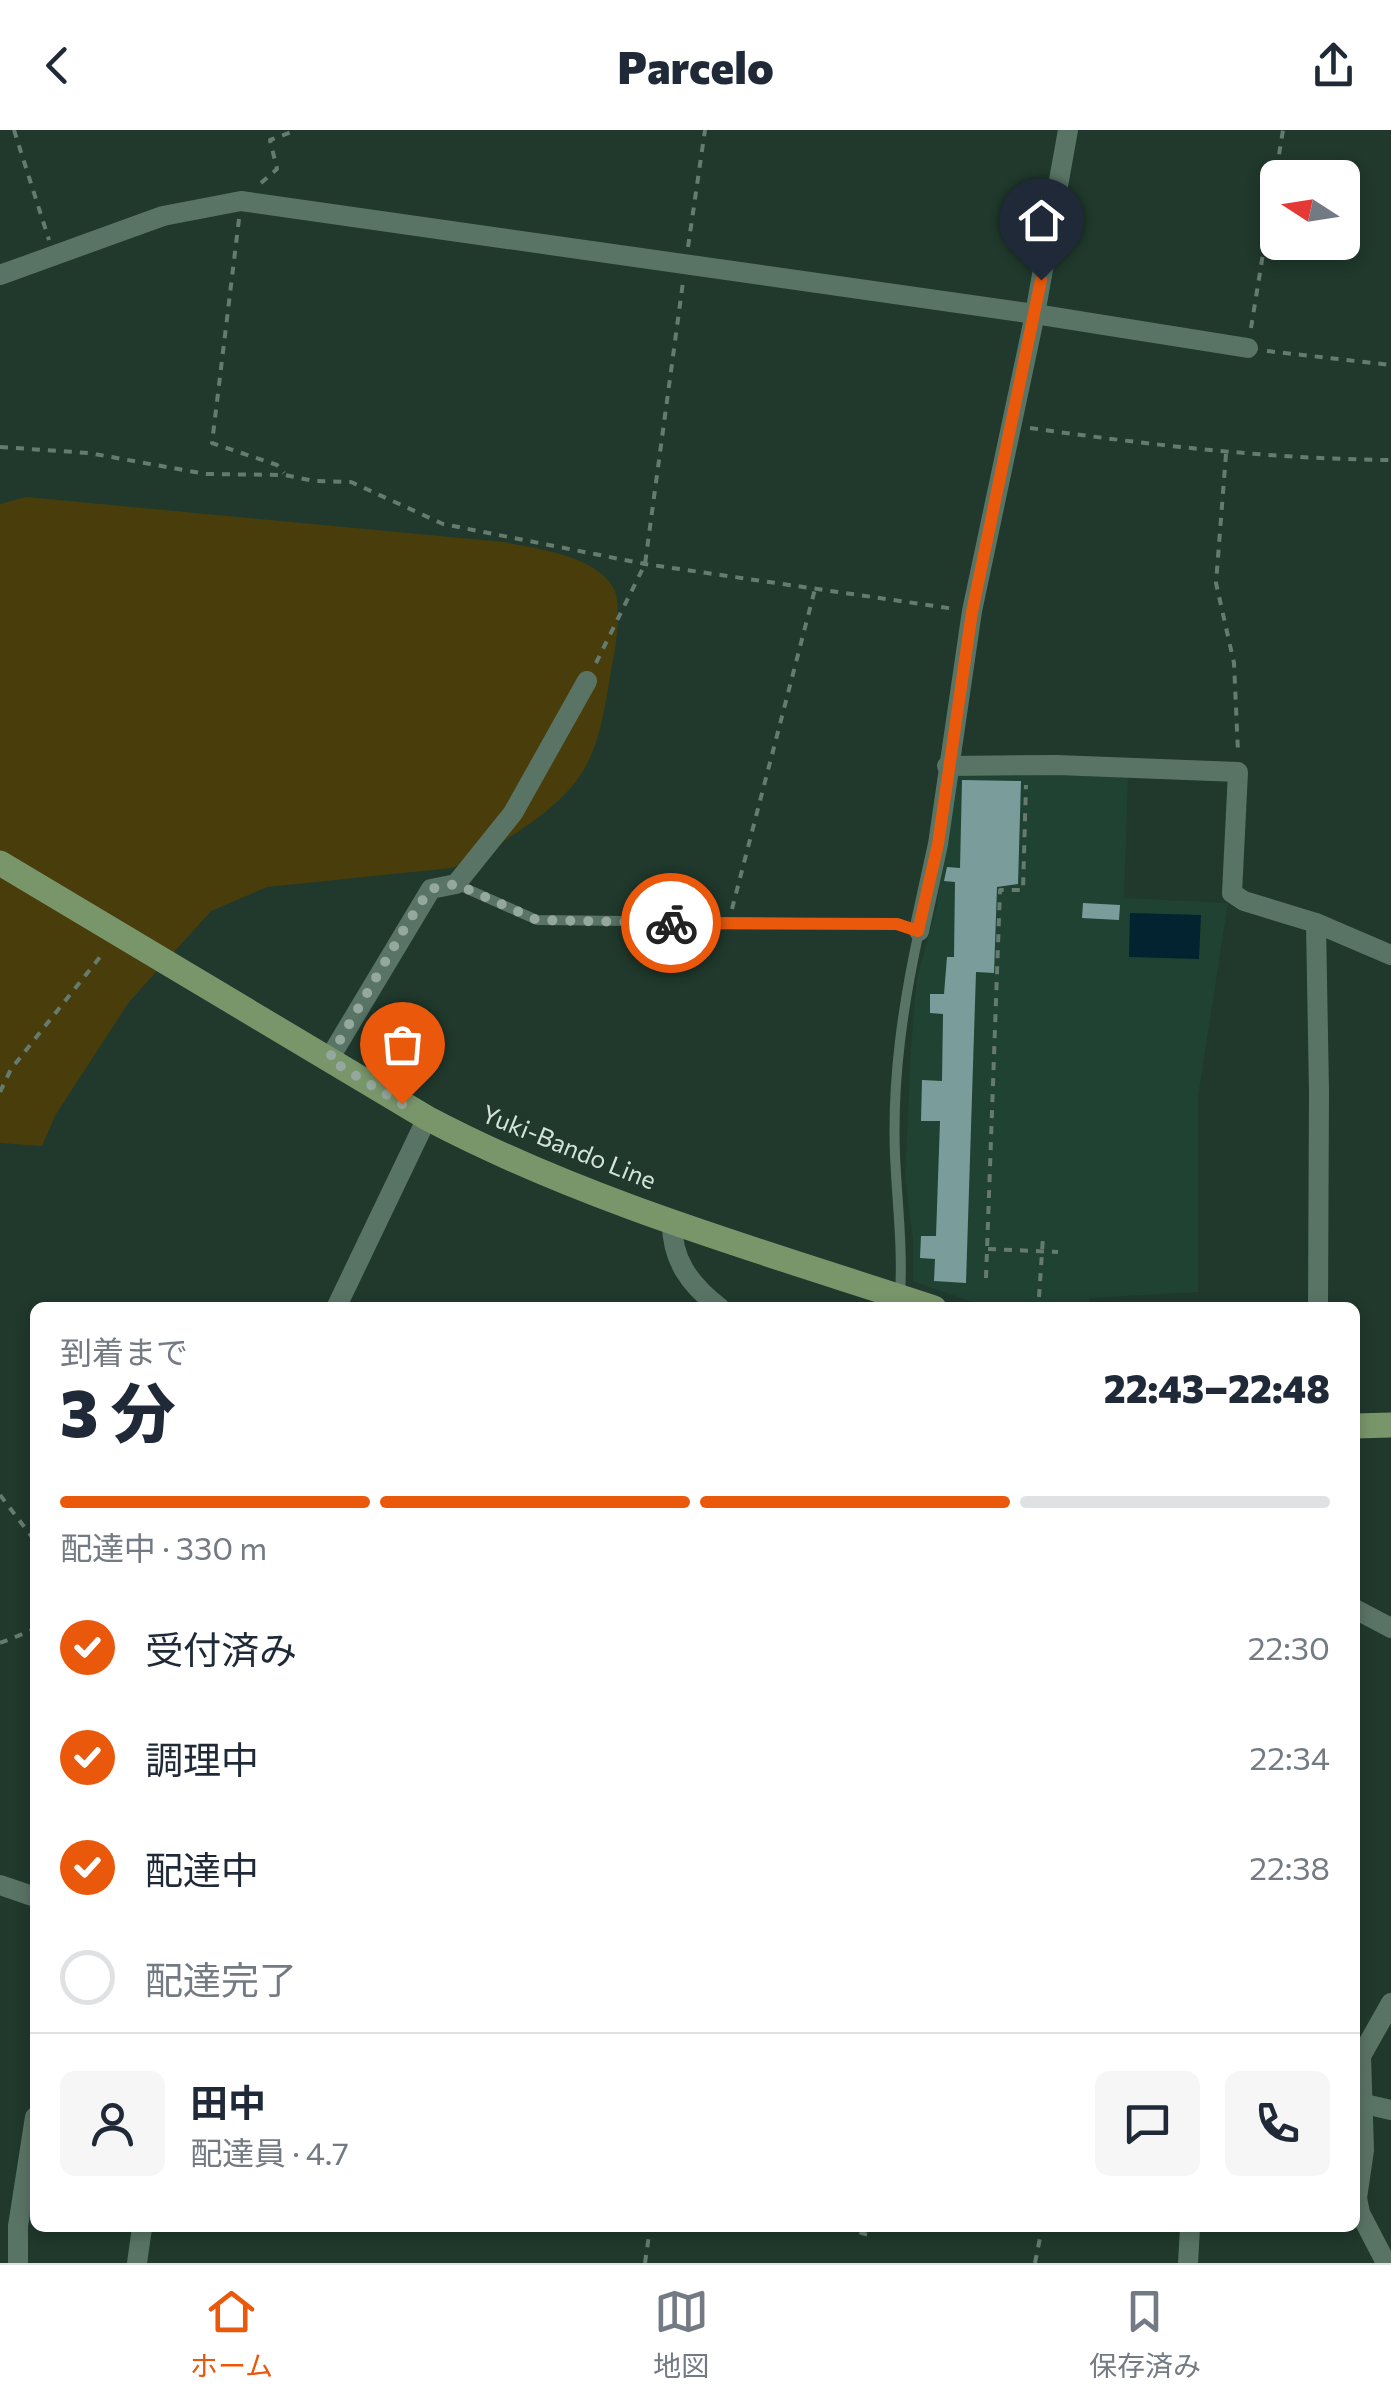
<!DOCTYPE html>
<html lang="ja">
<meta charset="utf-8">
<style>
body{margin:0;font-family:Commissioner,"Noto Sans JP",sans-serif;background:#f6f6f7;color:#1f2937;height:100vh;display:flex;flex-direction:column;font-size:38px;white-space:nowrap}
*{box-sizing:border-box;margin:0}
p{font-size:32px;color:#747a83}
.icon{flex:none;width:55px;height:55px;fill:none;stroke:currentColor;stroke-width:2;stroke-linecap:round;stroke-linejoin:round}
.map{position:relative;flex:1;overflow:hidden}
.sheet{position:absolute;left:30px;top:1172px;width:1330px;height:930px;display:flex;flex-direction:column;background:#fff;border-radius:15px;box-shadow:0 5px 15px #0003}
.sheet>*{flex:none}
.needle{width:65px;rotate:282deg}
.fabs{position:absolute;left:1260px;top:30px;display:grid;gap:20px}
.fabs a{display:grid;place-items:center;width:100px;height:100px;border-radius:15px;background:#fff;box-shadow:0 5px 15px #0003;font-size:50px}
.pin{position:absolute;display:grid;place-items:center;width:85px;height:85px;color:#fff;margin:-102px -42px;border-radius:50% 50% 50% 0;rotate:-45deg;box-shadow:0 0 10px #0007}
.pin .icon{rotate:45deg}
.courier{position:absolute;display:grid;place-items:center;width:100px;height:100px;margin:-50px;border:8px solid #ea580c;border-radius:50%;background:#fff;color:#222;box-shadow:0 2px 12px #0007}
.headline em{font-style:normal;font-weight:800}
.headline div{display:flex;flex-direction:column-reverse}
.headline{display:flex;align-items:center;justify-content:space-between;height:170px;padding:0 30px}
h1{font-size:65px;font-weight:800;line-height:75px}
.bar{display:grid;grid-template-columns:repeat(4,1fr);gap:15px 10px;align-content:center;height:120px;padding:0 30px}
.bar i{height:12px;border-radius:8px;background:#e0e1e3}
.bar .on{background:#ea580c}
.bar p{grid-column:span 4}
.line{display:flex;align-items:center;gap:25px;padding:0 30px;border-top:2px solid #e0e1e3}
.line div{flex:1}
.round{display:grid;place-items:center;flex:none;width:105px;height:105px;border-radius:15px;background:#f6f6f7}
ol{padding:0 30px;list-style:none}
li{display:flex;align-items:center;gap:30px;height:110px}
li p{margin-inline-start:auto}
li .icon{padding:10px;border-radius:50%;background:#ea580c;color:#fff;stroke-width:4}
li:last-child{color:#747a83}
li i{width:55px;height:55px;border:5px solid #e0e1e3;border-radius:50%}
header{display:flex;justify-content:space-between;align-items:center;height:130px;padding:0 30px;background:#fff;font-size:45px;font-weight:800}
.tabs{display:flex;justify-content:space-around;align-items:center;height:140px;border-top:2px solid #e0e1e3;background:#fff;font-size:28px;color:#747a83}
.tabs a{display:grid;justify-items:center;gap:5px}
.tabs .on{color:#ea580c}
.map>svg:first-child{display:block}
.built{fill:#204232}
.green{fill:#493e0b}
.water{fill:#02232f}
.building{fill:#7a9d9c}
.lines{fill:none;stroke-linecap:round;stroke-linejoin:round}
.path{stroke:#667b70;stroke-width:4;stroke-dasharray:8 8;stroke-linecap:butt}
.lane{stroke:#597465;stroke-width:10}
.street{stroke:#597465;stroke-width:20}
.primary{stroke:#79966a;stroke-width:25}
.done{stroke:#95a89d;stroke-width:10;stroke-dasharray:0 18}
.route{stroke:#ea580c;stroke-width:12}
.labels{text-anchor:middle;stroke-width:10;stroke-linejoin:round;paint-order:stroke}
.street-label{font-size:25px;fill:#d4e3da;stroke:#20392c}
</style>
<header><svg class="icon" aria-label="back" viewBox="0 0 24 24"><path d="M15 5l-7 7 7 7"/></svg>Parcelo<svg class="icon" aria-label="share" viewBox="0 0 24 24"><path d="M12 15V3M7 8l5-5 5 5M5 13v7h14v-7"/></svg></header>
<div class="map">
<svg width="1391" height="2133" viewBox="0 0 1391 2133">
<rect width="100%" height="100%" fill="#20392c"/>
<path class="built" d="M953,643L1128,647L1124,768L1228,773L1198,967V1162L1090,1168L1088,1177L989,1178L913,1151V1109L905,1048L911,919L917,847L937,776Z"/>
<path class="green" d="M26,367L503,412C535,418 598,426 614,459C622,477 616,516 612,535C598,620 594,651 519,701C496,716 477,729 451,738L267,757L211,781L129,872L56,984L42,1016L0,1013V374Z"/>
<path class="water" d="M1130,783L1201,785L1199,829L1129,827Z"/>
<g class="building">
<path d="M962,650L1021,651L1018,754L997,757L994,843L976,842L966,1153L934,1151L935,1129L920,1128L921,1106H936L940,991H921L922,950L942,951L943,884L930,883V864H944L947,827H954L955,752L944,751L947,737L960,738Z"/>
<path d="M1083,773L1120,775L1119,790L1082,788Z"/>
</g>
<g class="lines">
<g class="path">
<path d="M14,0L49,110"/>
<path d="M261,53L277,39L270,10L297,0"/>
<path d="M239,89L212,313L277,335L284,343"/>
<path d="M688,117L705,0"/>
<path d="M1251,198L1283,0"/>
<path d="M1267,221L1391,235"/>
<path d="M1030,298C1151,315 1270,329 1391,330"/>
<path d="M0,317L89,323L206,344L285,345L314,351L351,352L443,394L645,434L955,479"/>
<path d="M1226,324L1216,453L1234,533L1238,622"/>
<path d="M596,533L645,434L683,152"/>
<path d="M732,779L815,459"/>
<path d="M0,962L11,939L104,822"/>
<path d="M988,1119L1058,1122"/>
<path d="M986,1148L1000,760H1023L1026,655"/>
<path d="M1039,1167L1043,1107"/>
<path d="M0,1365L35,1411"/>
<path d="M0,1513L35,1499"/>
<path d="M844,2098L872,2106"/>
<path d="M645,2133L650,2098"/>
<path d="M1035,2133L1042,2098"/>
</g>
<path class="lane" d="M456,754L537,790L897,794L919,801C903,875 892,949 895,1025C897,1072 903,1118 900,1165"/>
<g class="street">
<path d="M0,145L163,86L241,71L1035,184L1248,218"/>
<path d="M947,636L1057,635L1238,642L1232,763L1244,771L1316,793L1391,825"/>
<path d="M1316,793L1319,962L1318,1178"/>
<path d="M919,801L938,714L972,481L1035,184L1068,0"/>
<path d="M329,929L431,759L456,754L513,683L587,551"/>
<path d="M672,1090C671,1129 689,1154 720,1178"/>
<path d="M336,1178L427,988"/>
<path d="M1355,1479L1391,1498"/>
<path d="M0,1755L35,1767"/>
<path d="M1355,1925L1361,1926L1364,2020L1357,2068L1360,2083L1386,2133"/>
<path d="M1361,1926L1391,1873"/>
<path d="M1360,1973L1391,1980"/>
<path d="M18,2133V2096L35,1987"/>
<path d="M137,2133L142,2098"/>
<path d="M1188,2133L1190,2098"/>
</g>
<g class="primary">
<path d="M0,733L427,988C586,1072 764,1122 934,1178"/>
<path d="M1355,1296L1391,1295"/>
</g>
</g>
<g class="lines">
<path class="done" d="M402,974L329,929L407,794L430,759L456,754L537,790L671,793"/>
<path class="route" d="M671,793L897,794L918,801L938,714L972,482L1041,150"/>
</g>
<g class="labels">
<g class="street-label">
<text transform="translate(569 1017) rotate(22)" y="9">Yuki-Bando Line</text>
</g>
</g>
</svg>
<div class="fabs">
<a><svg class="needle" viewBox="-14 -14 28 28"><path d="M0-13l5 13h-10z" fill="#e53935"/><path d="M0 13l5-13h-10z" fill="#747a83"/></svg></a>
</div>
<div class="pin" style="left:402px;top:974px;background:#ea580c"><svg class="icon" aria-label="bag" viewBox="0 0 24 24"><path d="M5 8h14l-1 12H6zM9 8a3 3 0 0 1 6 0"/></svg></div>
<div class="pin" style="left:1041px;top:150px;background:#1f2937"><svg class="icon" aria-label="home" viewBox="0 0 24 24"><path d="M3 11l9-7 9 7M6 9v11h12V9"/></svg></div>
<div class="courier" style="left:671px;top:793px"><svg class="icon" aria-label="bike" viewBox="0 0 24 24"><circle cx="6" cy="16" r="4"/><circle cx="18" cy="16" r="4"/><path d="M6 16l4-8h5l3 8M10 8l3 8H6M13 5h3"/></svg></div>
<section class="sheet">
<div class="headline"><div><h1>3 分</h1><p>到着まで</p></div><em>22:43–22:48</em></div>
<div class="bar"><i class="on"></i><i class="on"></i><i class="on"></i><i></i><p>配達中 · 330 m</p></div>
<ol>
<li><svg class="icon" aria-label="check" viewBox="0 0 24 24"><path d="M5 12l5 5 9-10"/></svg>受付済み<p>22:30</p></li>
<li><svg class="icon" aria-label="check" viewBox="0 0 24 24"><path d="M5 12l5 5 9-10"/></svg>調理中<p>22:34</p></li>
<li><svg class="icon" aria-label="check" viewBox="0 0 24 24"><path d="M5 12l5 5 9-10"/></svg>配達中<p>22:38</p></li>
<li><i></i>配達完了</li>
</ol>
<div class="line" style="height:180px"><a class="round"><svg class="icon" aria-label="person" viewBox="0 0 24 24"><circle cx="12" cy="8" r="4"/><path d="M4 21q1-7 8-7t8 7"/></svg></a><div><b>田中</b><p>配達員 · 4.7</p></div><a class="round"><svg class="icon" aria-label="chat" viewBox="0 0 24 24"><path d="M4 5h16v11H9l-5 4z"/></svg></a><a class="round"><svg class="icon" aria-label="phone" viewBox="0 0 24 24"><path d="M5 4h4l2 5-3 2q2 4 5 5l2-3 5 2v4C11 20 4 13 5 4z"/></svg></a></div>
</section>
</div>
<nav class="tabs">
<a class="on"><svg class="icon" aria-label="home" viewBox="0 0 24 24"><path d="M3 11l9-7 9 7M6 9v11h12V9"/></svg>ホーム</a>
<a><svg class="icon" aria-label="map" viewBox="0 0 24 24"><path d="M3 6l6-2 6 2 6-2v14l-6 2-6-2-6 2zM9 4v14M15 6v14"/></svg>地図</a>
<a><svg class="icon" aria-label="saved" viewBox="0 0 24 24"><path d="M7 4h10v16l-5-4-5 4z"/></svg>保存済み</a>
</nav>
